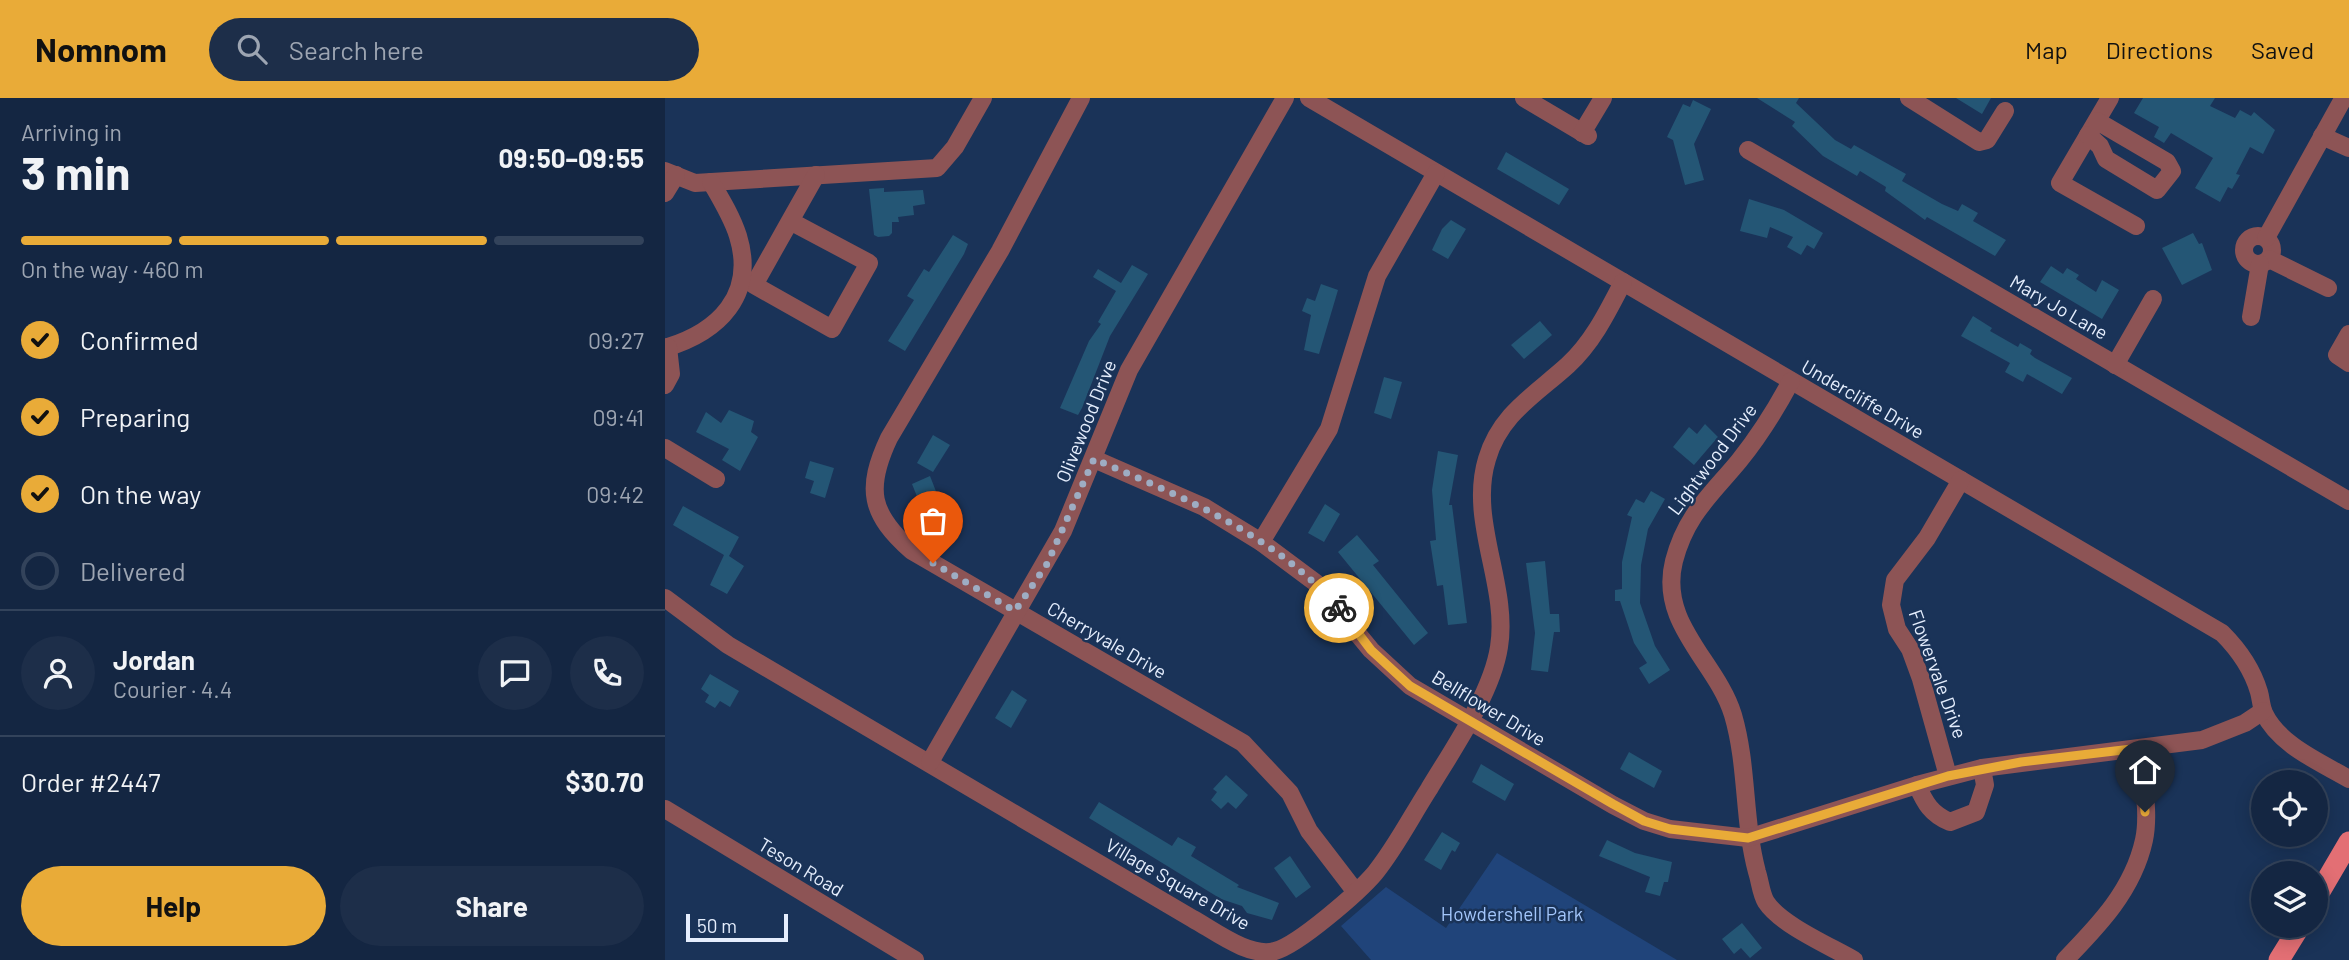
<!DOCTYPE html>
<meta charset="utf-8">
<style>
body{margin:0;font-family:Barlow,sans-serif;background:#1d2e49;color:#f1f3f6;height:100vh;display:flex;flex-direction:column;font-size:26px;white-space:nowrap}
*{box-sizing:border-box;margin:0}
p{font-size:23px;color:#9da5b2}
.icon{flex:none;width:38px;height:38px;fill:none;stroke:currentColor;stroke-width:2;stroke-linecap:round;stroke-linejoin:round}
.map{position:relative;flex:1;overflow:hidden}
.drawer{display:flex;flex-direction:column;background:#142642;width:665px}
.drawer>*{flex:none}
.fabs{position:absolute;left:1586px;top:672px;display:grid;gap:14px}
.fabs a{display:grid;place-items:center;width:77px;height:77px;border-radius:50%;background:#142642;box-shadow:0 4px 18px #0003,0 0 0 2px #33435b;font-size:35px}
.scale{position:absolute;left:21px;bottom:18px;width:102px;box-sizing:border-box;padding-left:7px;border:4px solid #e5eefd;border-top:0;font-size:19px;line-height:24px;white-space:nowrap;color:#e5eefd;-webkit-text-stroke:5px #1a3358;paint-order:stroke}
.pin{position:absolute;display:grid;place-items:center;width:60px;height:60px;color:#fff;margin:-72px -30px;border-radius:50% 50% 50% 0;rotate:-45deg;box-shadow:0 0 7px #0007}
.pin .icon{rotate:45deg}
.courier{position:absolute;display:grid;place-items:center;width:70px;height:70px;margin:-35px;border:5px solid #e9ab38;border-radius:50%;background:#fff;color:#222;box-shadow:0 2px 9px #0007}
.summary em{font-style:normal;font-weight:700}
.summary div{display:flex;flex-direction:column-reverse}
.summary{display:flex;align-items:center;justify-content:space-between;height:119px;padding:0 21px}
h1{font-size:46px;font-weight:700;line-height:52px}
.bar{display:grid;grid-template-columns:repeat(4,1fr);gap:10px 7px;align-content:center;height:84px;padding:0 21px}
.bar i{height:9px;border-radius:5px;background:#33435b}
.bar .selected{background:#e9ab38}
.bar p{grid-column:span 4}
.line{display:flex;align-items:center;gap:18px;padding:0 21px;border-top:2px solid #33435b}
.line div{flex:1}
.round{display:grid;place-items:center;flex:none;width:74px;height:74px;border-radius:37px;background:#1d2e49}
ol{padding:0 21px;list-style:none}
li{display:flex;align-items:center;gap:21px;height:77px}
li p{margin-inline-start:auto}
li .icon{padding:7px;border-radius:50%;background:#e9ab38;color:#111;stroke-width:4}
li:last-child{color:#9da5b2}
li i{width:38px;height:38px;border:4px solid #33435b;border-radius:50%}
.button{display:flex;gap:14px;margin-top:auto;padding:14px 21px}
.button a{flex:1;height:80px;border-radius:42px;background:#e9ab38;color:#111;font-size:28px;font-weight:700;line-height:80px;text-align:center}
.button a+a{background:#1d2e49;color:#f1f3f6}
header{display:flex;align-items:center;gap:42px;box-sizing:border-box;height:98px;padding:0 35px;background:#e9ab38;color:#111}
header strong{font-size:33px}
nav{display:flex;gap:38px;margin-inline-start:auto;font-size:24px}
.search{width:490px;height:63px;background:#1d2e49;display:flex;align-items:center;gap:18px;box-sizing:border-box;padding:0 24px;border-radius:38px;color:#9da5b2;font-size:26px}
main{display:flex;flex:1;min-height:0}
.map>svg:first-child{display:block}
.green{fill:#20447a}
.building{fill:#245675}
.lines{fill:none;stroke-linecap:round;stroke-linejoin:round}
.minor{stroke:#8d5455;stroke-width:18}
.major{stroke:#e36f74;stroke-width:21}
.done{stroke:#9eadc3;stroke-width:7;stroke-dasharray:0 12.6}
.route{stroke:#e9ab38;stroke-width:9}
.labels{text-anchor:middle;stroke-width:5;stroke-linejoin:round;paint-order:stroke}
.street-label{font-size:19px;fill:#e5eefd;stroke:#1a3358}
.park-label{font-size:19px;fill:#a3c6fb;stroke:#1a3358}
</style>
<header>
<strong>Nomnom</strong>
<div class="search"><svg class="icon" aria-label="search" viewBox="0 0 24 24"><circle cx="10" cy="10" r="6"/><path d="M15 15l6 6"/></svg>Search here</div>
<nav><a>Map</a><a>Directions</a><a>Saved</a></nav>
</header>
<main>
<section class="drawer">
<div class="summary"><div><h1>3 min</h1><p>Arriving in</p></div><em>09:50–09:55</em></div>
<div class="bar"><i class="selected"></i><i class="selected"></i><i class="selected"></i><i></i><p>On the way · 460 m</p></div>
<ol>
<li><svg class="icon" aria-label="check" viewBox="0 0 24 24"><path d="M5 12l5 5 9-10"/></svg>Confirmed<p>09:27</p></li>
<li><svg class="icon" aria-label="check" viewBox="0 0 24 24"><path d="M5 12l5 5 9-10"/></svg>Preparing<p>09:41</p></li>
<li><svg class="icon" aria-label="check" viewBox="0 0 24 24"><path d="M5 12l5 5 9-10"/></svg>On the way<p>09:42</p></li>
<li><i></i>Delivered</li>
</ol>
<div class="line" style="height:126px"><a class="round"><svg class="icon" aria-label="person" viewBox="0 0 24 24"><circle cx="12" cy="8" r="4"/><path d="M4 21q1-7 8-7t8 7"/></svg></a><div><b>Jordan</b><p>Courier · 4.4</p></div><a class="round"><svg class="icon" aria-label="chat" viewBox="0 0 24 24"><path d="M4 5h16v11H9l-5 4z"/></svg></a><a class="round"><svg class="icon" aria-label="phone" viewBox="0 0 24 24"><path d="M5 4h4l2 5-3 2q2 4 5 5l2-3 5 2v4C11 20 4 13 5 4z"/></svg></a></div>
<div class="line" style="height:91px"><div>Order #2447</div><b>$30.70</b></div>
<div class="button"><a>Help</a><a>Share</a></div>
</section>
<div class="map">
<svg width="1684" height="862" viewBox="0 0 1684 862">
<rect width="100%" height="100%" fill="#1a3358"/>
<path class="green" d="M832,755L1012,862H706L676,828L721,789L781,830Z"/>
<g class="building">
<path d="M1092,0H1134L1131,5L1170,42L1186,51L1189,47L1241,76L1237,83L1277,106L1293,113L1297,106L1313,115L1308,123L1341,142L1330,158L1262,119L1260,122L1220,93L1221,89L1195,73L1192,78L1158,58L1127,28L1130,24Z"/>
<path d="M1291,0H1326L1317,16Z"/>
<path d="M1478,0H1550L1545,8L1570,20L1575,12L1586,18L1589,14L1610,32L1598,56L1585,49L1571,76L1575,77L1567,91L1563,89L1555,104L1530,90L1548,60L1506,35L1499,45L1489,39L1494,29L1469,15Z"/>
<path d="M1028,2L1046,11L1029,46L1039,82L1020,87L1008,42L1002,39L1018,6L1025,9Z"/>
<path d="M841,54L904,91L894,107L832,71Z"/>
<path d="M219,90V94L258,92L260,106L248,108L249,117L233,119L234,124H227V135L224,138L213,139L209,137L204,91Z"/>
<path d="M1084,101L1119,112L1158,135L1149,151L1142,147L1136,157L1122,149L1128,139L1105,129L1102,140L1075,133Z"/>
<path d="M786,122L801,131L783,161L767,152L777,131Z"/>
<path d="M1528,135L1534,146L1537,145L1547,172L1517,187L1497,150Z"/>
<path d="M288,137L303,146L299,156L240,253L223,243L249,202L242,198L259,171L264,174Z"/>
<path d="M467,167L483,176L445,238L417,310L413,317L395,310L424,243L436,226L433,224L451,193L428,179L433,171L456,185Z"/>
<path d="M1386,168L1398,176L1402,170L1414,177L1411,181L1431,194L1437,182L1454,192L1437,221L1375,184Z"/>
<path d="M656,186L673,192L654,256L639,252L646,217L637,213L642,200L650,203Z"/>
<path d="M1308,218L1327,230L1325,233L1353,249L1355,245L1367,252L1365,256L1370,260L1407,280L1397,296L1362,276L1358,284L1340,274L1345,265L1296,238Z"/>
<path d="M875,223L887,237L859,261L846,247Z"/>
<path d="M719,279L737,284L726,321L709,315Z"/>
<path d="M64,312L89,323L86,334L93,339L75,373L57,362L64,351L31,334L41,314L56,325Z"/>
<path d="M1040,326L1053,339L1029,367L1008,349L1024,329L1032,336Z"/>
<path d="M268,337L285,347L268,374L252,365Z"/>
<path d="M773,353L793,357L784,407H787L802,525L783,527L778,487L772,488L765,443L771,442L767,392Z"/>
<path d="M145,363L169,370L160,400L145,395L149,383L140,380Z"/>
<path d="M265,378L279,414L261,421L247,386Z"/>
<path d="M986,393L1000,401L983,431L976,467L975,505L990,548L1005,572L984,586L974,570L982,565L969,545L955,503H950V492L957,491V464L967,419L962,417L971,401L979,405Z"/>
<path d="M660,406L675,416L659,444L643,435Z"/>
<path d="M18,408L74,439L64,458L79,468L62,496L45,487L59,457L8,427Z"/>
<path d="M692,437L714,463L708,467L763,535L749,547L673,454Z"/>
<path d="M880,463L885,516H894L895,534H889L883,574L866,572L870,535L861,465Z"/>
<path d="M45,576L74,593L65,609L55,603L50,610L40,604L44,597L36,591Z"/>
<path d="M347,592L362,602L346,630L330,620Z"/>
<path d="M964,654L997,673L989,690L955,671Z"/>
<path d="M816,666L849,686L840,703L807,684Z"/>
<path d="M561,677L583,697L571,711L563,704L556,711L546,702L552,694L548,691Z"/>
<path d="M434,704L507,748L513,739L531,749L526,758L574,787L572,789L614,805L607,822L582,815L577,808L556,801L424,720Z"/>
<path d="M777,734L795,745L790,754L787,752L776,772L759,762Z"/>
<path d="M942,742L970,755L1007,764L1003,784H999L995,798L980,794L985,779L934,758Z"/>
<path d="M625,758L646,789L631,800L609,770Z"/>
<path d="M1077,825L1097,850L1085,860L1076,850L1069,856L1057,841Z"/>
</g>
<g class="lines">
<g class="minor">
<path d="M416,0L335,153L224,340C200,391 205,416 247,453L578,645L625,695L644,733L690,793"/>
<path d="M644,0L1557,535C1574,552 1587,570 1594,594C1596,601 1596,608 1599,615C1614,647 1655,664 1684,681"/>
<path d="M859,0L923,38"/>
<path d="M1244,0L1314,44L1322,42L1340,13"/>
<path d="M1445,0L1395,85L1471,128"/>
<path d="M917,35L938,0"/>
<path d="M1423,37L1435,48L1441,61L1492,92L1507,73L1502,64L1432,23"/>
<path d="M1657,38L1684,50"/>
<path d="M1083,52L1684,403"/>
<path d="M0,73L30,85L272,70L290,49L318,0"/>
<path d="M0,95L11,77"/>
<path d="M125,123L89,187L167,231L204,165L125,123L151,77"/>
<circle cx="1593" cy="152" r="14"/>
<path d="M1601,140L1678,1"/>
<path d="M1604,161L1663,190"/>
<path d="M1586,219L1595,166"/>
<path d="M1684,236L1672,257L1684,265"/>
<path d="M0,250C54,234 91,197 73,138C67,119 56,101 46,84"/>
<path d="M1450,267L1488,201"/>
<path d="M1126,283C1111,311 1094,338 1074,363C1045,398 1021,417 1009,463C993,526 1052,564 1068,617C1083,668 1078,722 1092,774C1095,783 1096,796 1101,804C1116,827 1165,848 1189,862"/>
<path d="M0,287L6,276L3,249"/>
<path d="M0,350L51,381"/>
<path d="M429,361L539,409L596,444L651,485L706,552L745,588L948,707L979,723L1005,731L1083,740L1252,687L1317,670L1537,642L1580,625L1598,613"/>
<path d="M596,444L664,331L712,178L771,75"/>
<path d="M0,500L63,547L528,821C550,833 584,860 610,853C633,847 694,794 710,775C731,749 746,719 764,691C788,651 827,595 834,549C844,487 803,423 822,361C835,316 870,297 903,267C928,244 943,213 958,184"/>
<path d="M265,664L398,433L464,272L620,0"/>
<path d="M1283,678L1256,581L1245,551L1232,531L1226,507L1230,482L1262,440L1296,382"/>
<path d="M1252,687C1260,705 1266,716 1285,724L1311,714L1320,687L1317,670"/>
<path d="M0,711L250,862"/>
<path d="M1400,862C1434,827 1468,792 1479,742C1485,714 1477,679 1475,650"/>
</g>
<g class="major">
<path d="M1650,802L1684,744"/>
<path d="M1614,862L1635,828"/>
</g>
</g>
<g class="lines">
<path class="done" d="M268,465L350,513L382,466L429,361C518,399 608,436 674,510"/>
<path class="route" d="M674,510L706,552L745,588L948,706L979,723L1005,731L1083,740L1283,678L1356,664L1475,650L1480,714"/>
</g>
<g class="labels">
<g class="street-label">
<text transform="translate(1394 209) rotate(30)" y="7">Mary Jo Lane</text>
<text transform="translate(1198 301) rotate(30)" y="7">Undercliffe Drive</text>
<text transform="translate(421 323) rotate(-68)" y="7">Olivewood Drive</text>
<text transform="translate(1047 361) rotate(-53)" y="7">Lightwood Drive</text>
<text transform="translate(442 542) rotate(30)" y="7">Cherryvale Drive</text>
<text transform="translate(1273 576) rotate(70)" y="7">Flowervale Drive</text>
<text transform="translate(824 610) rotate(31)" y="7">Bellflower Drive</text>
<text transform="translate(136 769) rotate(31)" y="7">Teson Road</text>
<text transform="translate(513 786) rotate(30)" y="7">Village Square Drive</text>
</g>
<g class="park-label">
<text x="847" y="823">Howdershell Park</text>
</g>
</g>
</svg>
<div class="fabs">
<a><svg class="icon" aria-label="locate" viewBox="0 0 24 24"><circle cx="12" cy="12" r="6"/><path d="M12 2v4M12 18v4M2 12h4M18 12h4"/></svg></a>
<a><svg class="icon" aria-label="layers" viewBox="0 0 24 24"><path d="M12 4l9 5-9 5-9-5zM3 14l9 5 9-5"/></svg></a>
</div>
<div class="scale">50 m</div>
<div class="pin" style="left:268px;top:465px;background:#ea580c"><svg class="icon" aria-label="bag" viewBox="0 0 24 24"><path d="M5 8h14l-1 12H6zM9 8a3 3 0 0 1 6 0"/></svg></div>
<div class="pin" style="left:1480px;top:714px;background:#1f2937"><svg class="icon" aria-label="home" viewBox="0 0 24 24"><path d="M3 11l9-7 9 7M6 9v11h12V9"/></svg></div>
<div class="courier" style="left:674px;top:510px"><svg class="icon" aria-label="bike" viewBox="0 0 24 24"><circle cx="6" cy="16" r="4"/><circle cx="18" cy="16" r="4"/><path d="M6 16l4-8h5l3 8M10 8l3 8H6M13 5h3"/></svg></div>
</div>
</main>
